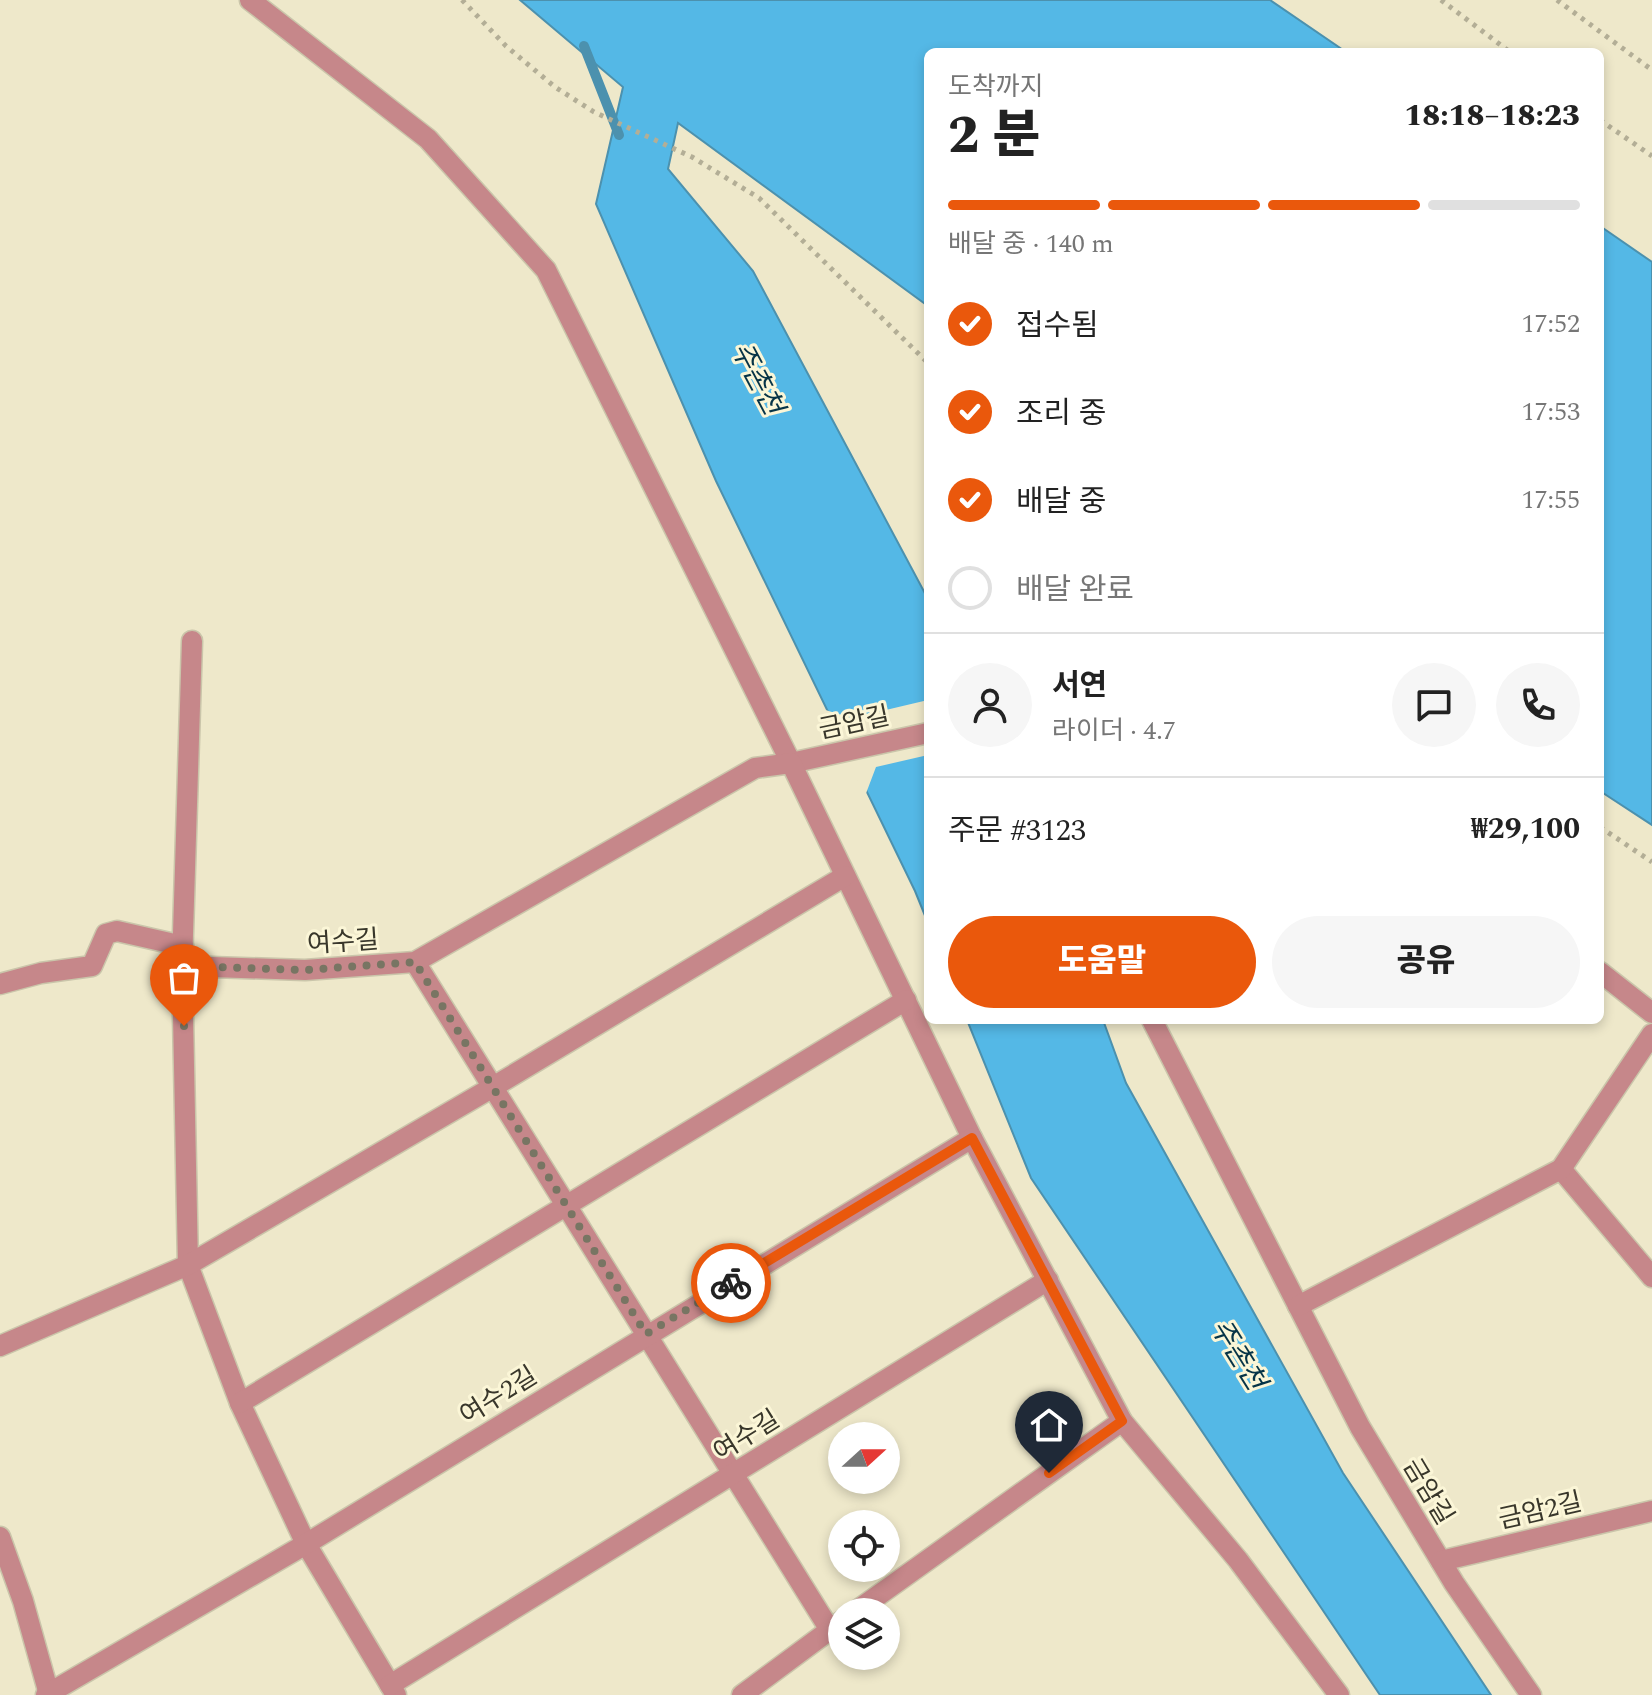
<!DOCTYPE html>
<html lang="ko">
<meta charset="utf-8">
<style>
body{margin:0;font-family:Spectral,"Noto Sans KR",serif;background:#f6f6f6;color:#222;height:100vh;display:flex;flex-direction:column;font-size:30px;white-space:nowrap}
*{box-sizing:border-box;margin:0}
p{font-size:26px;color:#767676}
.icon{flex:none;width:44px;height:44px;fill:none;stroke:currentColor;stroke-width:2;stroke-linecap:round;stroke-linejoin:round}
.map{position:relative;flex:1;overflow:hidden}
.panel{position:absolute;left:924px;top:48px;width:680px;height:976px;display:flex;flex-direction:column;background:#fff;border-radius:12px;box-shadow:0 4px 12px #0003}
.panel>*{flex:none}
.needle{width:52px;rotate:69deg}
.controls{position:absolute;left:828px;top:1422px;display:grid;gap:16px}
.controls a{display:grid;place-items:center;width:72px;height:72px;border-radius:50%;background:#fff;box-shadow:0 4px 12px #0003;font-size:40px}
.pin{position:absolute;display:grid;place-items:center;width:68px;height:68px;color:#fff;margin:-82px -34px;border-radius:50% 50% 50% 0;rotate:-45deg;box-shadow:0 0 8px #0007}
.pin .icon{rotate:45deg}
.courier{position:absolute;display:grid;place-items:center;width:80px;height:80px;margin:-40px;border:6px solid #ea580c;border-radius:50%;background:#fff;color:#222;box-shadow:0 2px 10px #0007}
.overview em{font-style:normal;font-weight:800}
.overview div{display:flex;flex-direction:column-reverse}
.overview{display:flex;align-items:center;justify-content:space-between;height:136px;padding:0 24px}
h1{font-size:52px;font-weight:800;line-height:60px}
.bar{display:grid;grid-template-columns:repeat(4,1fr);gap:12px 8px;align-content:center;height:96px;padding:0 24px}
.bar i{height:10px;border-radius:6px;background:#e0e0e0}
.bar .current{background:#ea580c}
.bar p{grid-column:span 4}
.line{display:flex;align-items:center;gap:20px;padding:0 24px;border-top:2px solid #e0e0e0}
.line div{flex:1}
.round{display:grid;place-items:center;flex:none;width:84px;height:84px;border-radius:42px;background:#f6f6f6}
ol{padding:0 24px;list-style:none}
li{display:flex;align-items:center;gap:24px;height:88px}
li p{margin-inline-start:auto}
li .icon{padding:8px;border-radius:50%;background:#ea580c;color:#fff;stroke-width:4}
li:last-child{color:#767676}
li i{width:44px;height:44px;border:4px solid #e0e0e0;border-radius:50%}
.button{display:flex;gap:16px;margin-top:auto;padding:16px 24px}
.button a{flex:1;height:92px;border-radius:48px;background:#ea580c;color:#fff;font-size:32px;font-weight:800;line-height:92px;text-align:center}
.button a+a{background:#f6f6f6;color:#222}
.map>svg:first-child{display:block}
.water{fill:#54b8e6;stroke:#4c91ae;stroke-width:2}
.pier{fill:#eee8ca}
.lines{fill:none;stroke-linecap:round;stroke-linejoin:round}
.stream{stroke:#4c91ae;stroke-width:10}
.minor-casing{stroke:#cac5aa;stroke-width:23}
.path{stroke:#b3ae96;stroke-width:5;stroke-dasharray:4 6;stroke-linecap:butt}
.minor{stroke:#c6878a;stroke-width:20}
.done{stroke:#787563;stroke-width:8;stroke-dasharray:0 14.4}
.route{stroke:#ea580c;stroke-width:10}
.labels{text-anchor:middle;stroke-width:6;stroke-linejoin:round;paint-order:stroke}
.street-label{font-size:26px;fill:#39372b;stroke:#fbf6d7}
.water-label{font-size:28px;font-style:italic;fill:#063447;stroke:#fbf6d7}
</style>
<div class="map">
<svg width="1652" height="1695" viewBox="0 0 1652 1695">
<rect width="100%" height="100%" fill="#eee8ca"/>
<g class="water">
<path d="M520,0H1270L1346,52H928V306L678,123L668,169L753,271L928,599V923L915,891L716,481L596,204L623,87Z"/>
<path d="M1600,226L1652,262V825L1600,791Z"/>
<path d="M967,1020H1103L1126,1083L1343,1473L1491,1695H1380L1031,1178Z"/>
</g>
<path class="pier" d="M928,700V755L876,767L865,796L822,709L852,718Z"/>
<g class="lines">
<path class="stream" d="M584,46L619,135"/>
<g class="minor-casing">
<g id="minor">
<path d="M250,0L428,139L546,270L791,763L928,733"/>
<path d="M192,641L182,966L188,1265L240,1403L306,1544L396,1695"/>
<path d="M415,962L830,1630"/>
<path d="M182,966L305,970L415,962L755,768L791,763L972,1138L1122,1421L1238,1560L1339,1695"/>
<path d="M1600,972L1652,1013"/>
<path d="M0,984L41,973L92,966L106,934L117,931L183,946"/>
<path d="M1152,1020L1360,1427L1454,1583L1531,1695"/>
<path d="M1561,1169L1652,1277"/>
<path d="M1298,1306L1561,1169L1652,1034"/>
<path d="M0,1346L188,1265L493,1087L845,876"/>
<path d="M240,1403L906,1000"/>
<path d="M0,1537L23,1601L49,1694"/>
<path d="M1441,1561L1652,1511"/>
<path d="M855,1612L1122,1421"/>
<path d="M390,1685L1048,1280"/>
<path d="M46,1695L306,1544L972,1138"/>
<path d="M742,1695L842,1621"/>
</g>
</g>
<g class="path">
<path d="M462,0L506,46L555,87L594,112L692,157L759,198L928,363"/>
<path d="M1441,0L1510,52"/>
<path d="M1557,0L1652,70"/>
<path d="M1600,120L1652,156"/>
<path d="M1600,827L1652,862"/>
</g>
<use href="#minor" class="minor"/>
</g>
<g class="lines">
<path class="done" d="M184,1026L182,966L305,970L415,962L646,1334L731,1283"/>
<path class="route" d="M731,1283L972,1138L1122,1421L1049,1473"/>
</g>
<g class="labels">
<g class="street-label">
<text transform="translate(854 722) rotate(-12)" y="9">금암길</text>
<text transform="translate(343 941) rotate(-4)" y="9">여수길</text>
<text transform="translate(498 1395) rotate(-32)" y="9">여수2길</text>
<text transform="translate(746 1435) rotate(-32)" y="9">여수길</text>
<text transform="translate(1429 1491) rotate(59)" y="9">금암길</text>
<text transform="translate(1540 1510) rotate(-13)" y="9">금암2길</text>
</g>
<g class="water-label">
<text transform="translate(758 378) rotate(62)" y="10">주촌천</text>
<text transform="translate(1239 1354) rotate(58)" y="10">주촌천</text>
</g>
</g>
</svg>
<div class="controls">
<a><svg class="needle" viewBox="-14 -14 28 28"><path d="M0-13l5 13h-10z" fill="#e53935"/><path d="M0 13l5-13h-10z" fill="#767676"/></svg></a>
<a><svg class="icon" aria-label="locate" viewBox="0 0 24 24"><circle cx="12" cy="12" r="6"/><path d="M12 2v4M12 18v4M2 12h4M18 12h4"/></svg></a>
<a><svg class="icon" aria-label="layers" viewBox="0 0 24 24"><path d="M12 4l9 5-9 5-9-5zM3 14l9 5 9-5"/></svg></a>
</div>
<div class="pin" style="left:184px;top:1026px;background:#ea580c"><svg class="icon" aria-label="bag" viewBox="0 0 24 24"><path d="M5 8h14l-1 12H6zM9 8a3 3 0 0 1 6 0"/></svg></div>
<div class="pin" style="left:1049px;top:1473px;background:#1f2937"><svg class="icon" aria-label="home" viewBox="0 0 24 24"><path d="M3 11l9-7 9 7M6 9v11h12V9"/></svg></div>
<div class="courier" style="left:731px;top:1283px"><svg class="icon" aria-label="bike" viewBox="0 0 24 24"><circle cx="6" cy="16" r="4"/><circle cx="18" cy="16" r="4"/><path d="M6 16l4-8h5l3 8M10 8l3 8H6M13 5h3"/></svg></div>
<section class="panel">
<div class="overview"><div><h1>2 분</h1><p>도착까지</p></div><em>18:18–18:23</em></div>
<div class="bar"><i class="current"></i><i class="current"></i><i class="current"></i><i></i><p>배달 중 · 140 m</p></div>
<ol>
<li><svg class="icon" aria-label="check" viewBox="0 0 24 24"><path d="M5 12l5 5 9-10"/></svg>접수됨<p>17:52</p></li>
<li><svg class="icon" aria-label="check" viewBox="0 0 24 24"><path d="M5 12l5 5 9-10"/></svg>조리 중<p>17:53</p></li>
<li><svg class="icon" aria-label="check" viewBox="0 0 24 24"><path d="M5 12l5 5 9-10"/></svg>배달 중<p>17:55</p></li>
<li><i></i>배달 완료</li>
</ol>
<div class="line" style="height:144px"><a class="round"><svg class="icon" aria-label="person" viewBox="0 0 24 24"><circle cx="12" cy="8" r="4"/><path d="M4 21q1-7 8-7t8 7"/></svg></a><div><b>서연</b><p>라이더 · 4.7</p></div><a class="round"><svg class="icon" aria-label="chat" viewBox="0 0 24 24"><path d="M4 5h16v11H9l-5 4z"/></svg></a><a class="round"><svg class="icon" aria-label="phone" viewBox="0 0 24 24"><path d="M5 4h4l2 5-3 2q2 4 5 5l2-3 5 2v4C11 20 4 13 5 4z"/></svg></a></div>
<div class="line" style="height:104px"><div>주문 #3123</div><b>₩29,100</b></div>
<div class="button"><a>도움말</a><a>공유</a></div>
</section>
</div>
